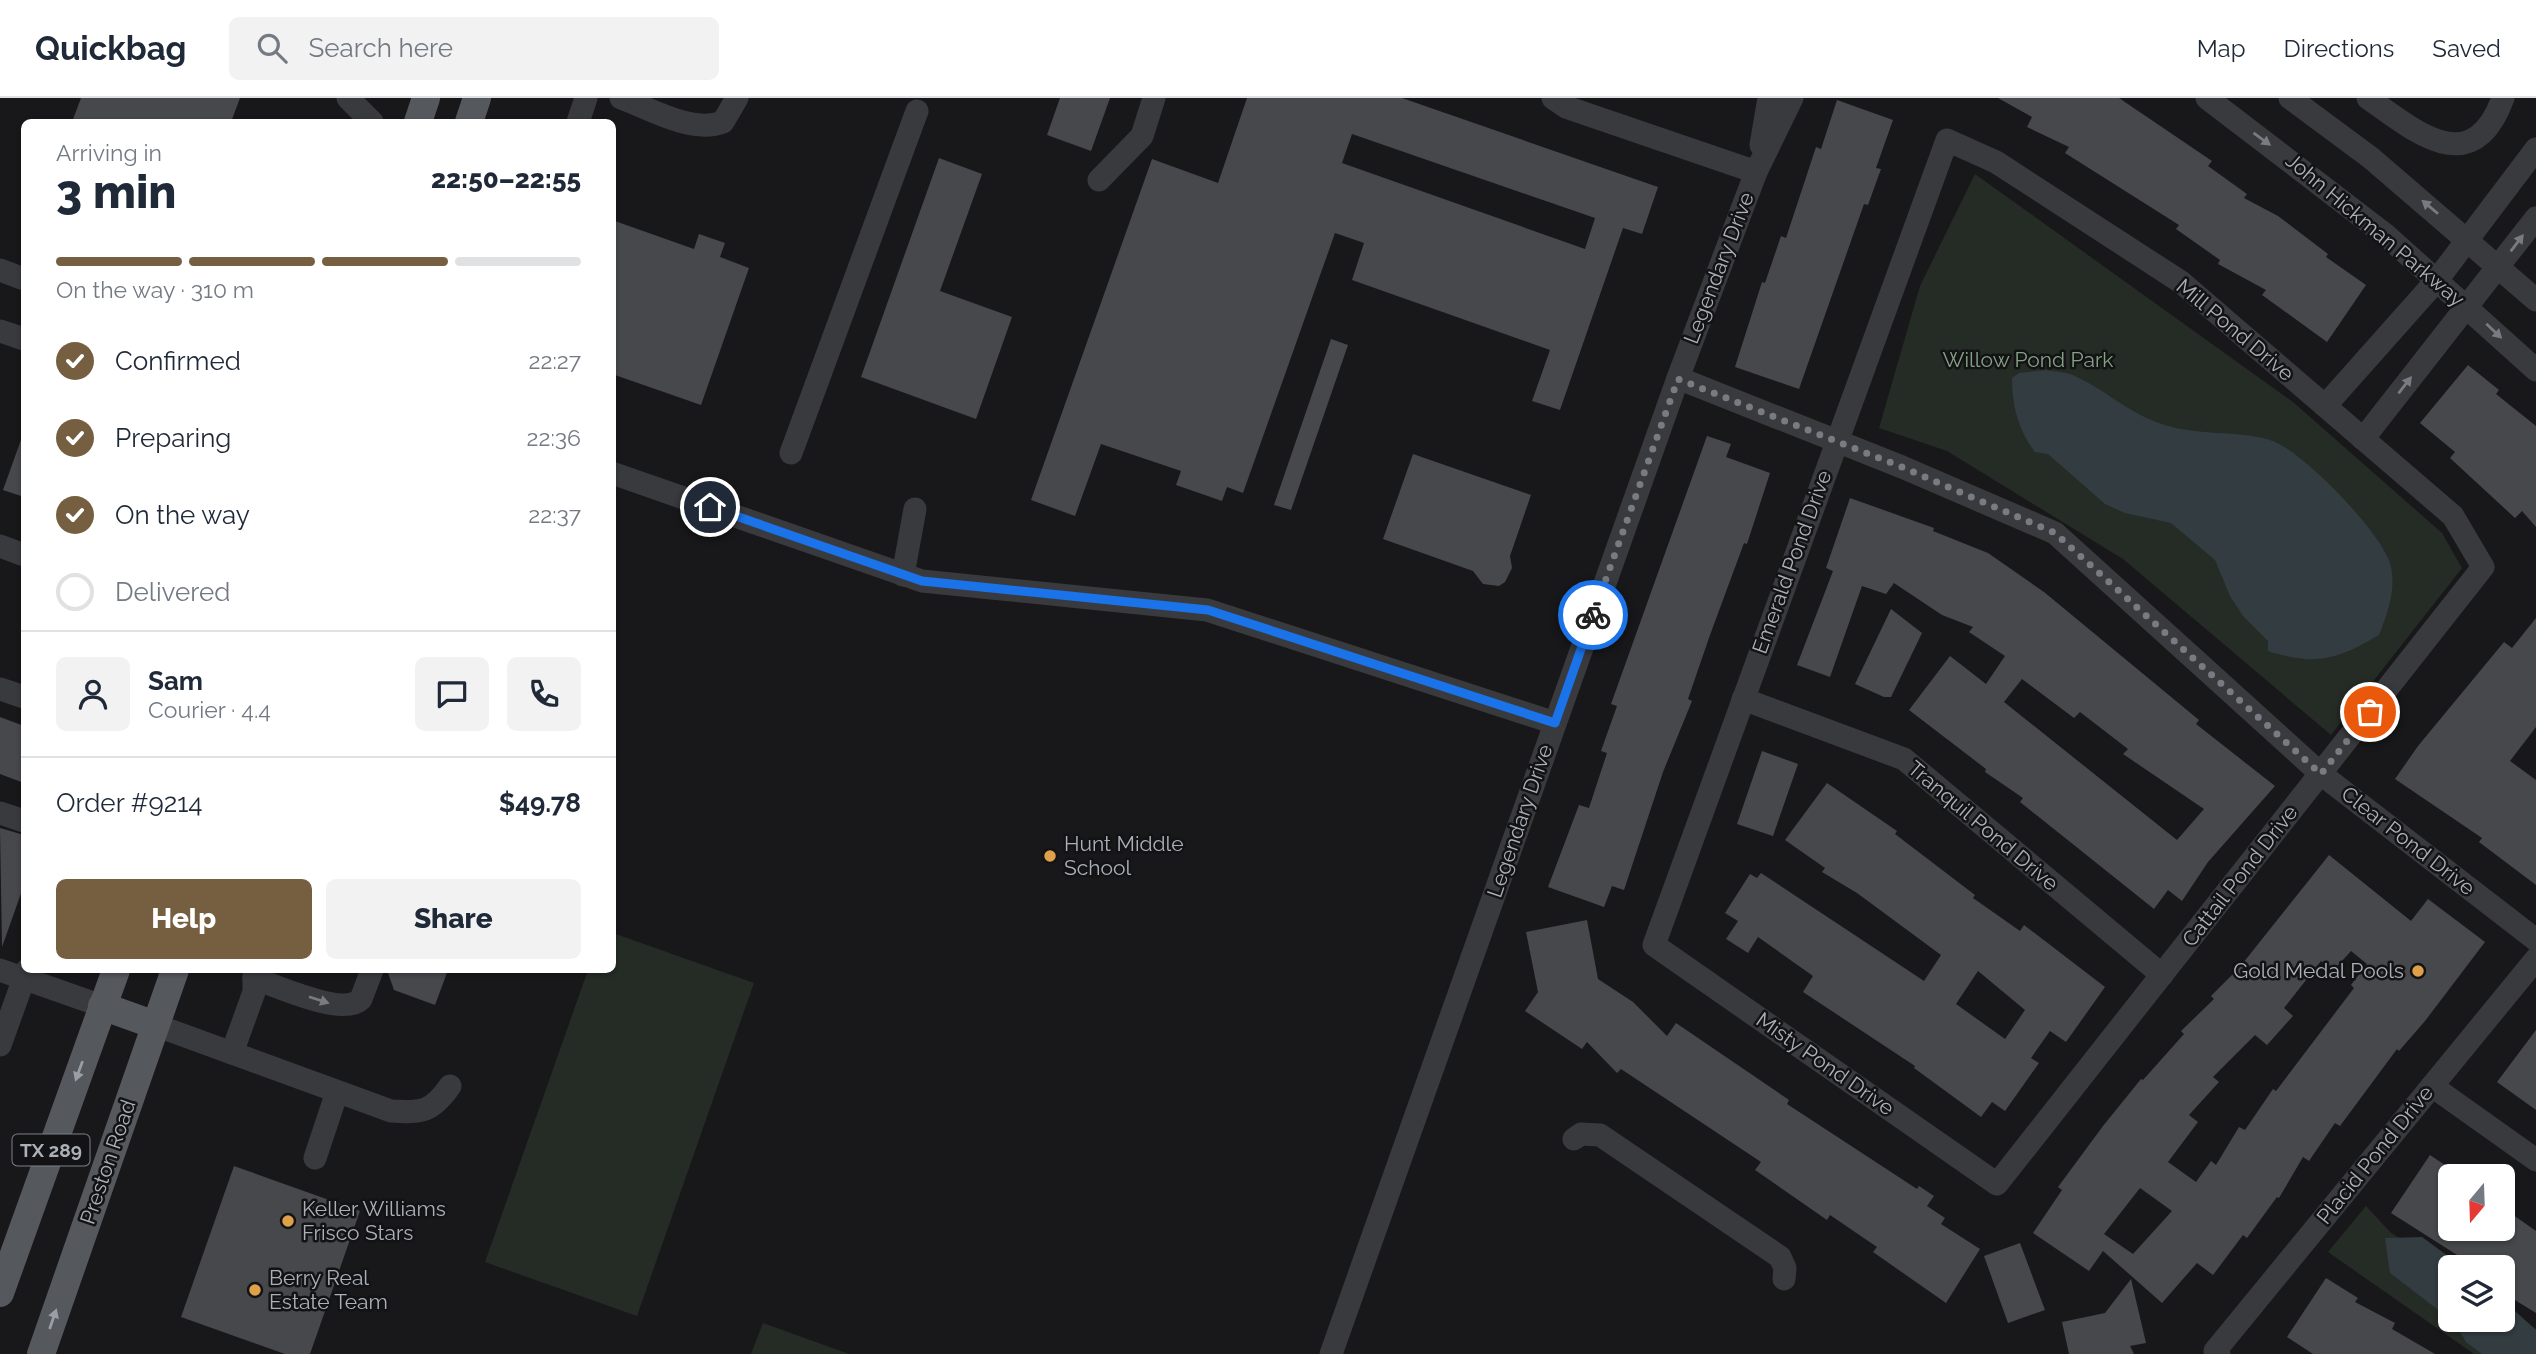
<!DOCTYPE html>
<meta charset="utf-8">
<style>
body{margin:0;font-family:Raleway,sans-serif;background:#f2f2f3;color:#1f2937;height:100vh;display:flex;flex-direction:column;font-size:26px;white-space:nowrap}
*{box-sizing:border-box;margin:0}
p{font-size:23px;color:#747a83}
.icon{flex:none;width:38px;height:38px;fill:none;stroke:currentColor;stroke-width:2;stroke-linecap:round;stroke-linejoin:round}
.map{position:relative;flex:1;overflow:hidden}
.drawer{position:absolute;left:21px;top:21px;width:595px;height:854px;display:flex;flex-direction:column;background:#fff;border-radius:10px;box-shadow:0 2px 5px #0004}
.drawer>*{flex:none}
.needle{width:46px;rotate:199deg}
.controls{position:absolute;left:2438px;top:1066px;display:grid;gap:14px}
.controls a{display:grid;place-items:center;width:77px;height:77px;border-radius:10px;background:#fff;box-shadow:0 2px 5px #0004;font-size:35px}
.pin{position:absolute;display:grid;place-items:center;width:60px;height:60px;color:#fff;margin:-30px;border:4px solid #fff;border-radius:50%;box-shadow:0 2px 7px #0007}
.courier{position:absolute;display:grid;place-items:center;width:70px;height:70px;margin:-35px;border:5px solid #1a73e8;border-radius:50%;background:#fff;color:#222;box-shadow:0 2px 9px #0007}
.overview em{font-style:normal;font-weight:800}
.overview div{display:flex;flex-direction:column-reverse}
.overview{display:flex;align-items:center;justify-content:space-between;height:119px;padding:0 35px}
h1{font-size:46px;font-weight:800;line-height:52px}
.bar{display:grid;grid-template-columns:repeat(4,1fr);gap:10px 7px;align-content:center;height:84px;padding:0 35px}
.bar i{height:9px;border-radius:5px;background:#e0e1e3}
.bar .current{background:#755f40}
.bar p{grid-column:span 4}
.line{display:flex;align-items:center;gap:18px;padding:0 35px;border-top:2px solid #e0e1e3}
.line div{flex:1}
.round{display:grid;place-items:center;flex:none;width:74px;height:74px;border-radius:10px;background:#f2f2f3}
ol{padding:0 35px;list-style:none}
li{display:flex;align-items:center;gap:21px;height:77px}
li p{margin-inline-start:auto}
li .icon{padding:7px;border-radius:50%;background:#755f40;color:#fff;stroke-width:4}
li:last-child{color:#747a83}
li i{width:38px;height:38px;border:4px solid #e0e1e3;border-radius:50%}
.cta{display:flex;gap:14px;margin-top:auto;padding:14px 35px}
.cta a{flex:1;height:80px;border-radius:10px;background:#755f40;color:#fff;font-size:28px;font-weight:800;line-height:80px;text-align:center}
.cta a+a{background:#f2f2f3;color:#1f2937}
header{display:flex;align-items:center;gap:42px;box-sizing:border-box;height:98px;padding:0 35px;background:#fff;border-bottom:2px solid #e0e1e3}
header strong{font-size:33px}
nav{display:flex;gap:38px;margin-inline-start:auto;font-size:24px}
.search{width:490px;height:63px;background:#f2f2f3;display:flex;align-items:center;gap:18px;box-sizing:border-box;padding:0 24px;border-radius:10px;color:#747a83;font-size:26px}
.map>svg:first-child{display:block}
.green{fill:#242c25}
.water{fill:#323c41}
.building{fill:#47484c;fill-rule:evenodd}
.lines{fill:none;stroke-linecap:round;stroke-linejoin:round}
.minor{stroke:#393a3e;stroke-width:23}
.major{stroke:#55585d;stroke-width:28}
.oneway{fill:#787b81}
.oneway2{fill:#9a9ea6}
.done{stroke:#787b81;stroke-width:7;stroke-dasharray:0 12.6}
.route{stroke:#1a73e8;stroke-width:9}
.poi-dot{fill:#dfa04a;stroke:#131315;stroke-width:2.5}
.labels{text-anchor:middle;stroke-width:5;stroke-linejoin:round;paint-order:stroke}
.shield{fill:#131315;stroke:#7d8187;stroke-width:2}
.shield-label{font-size:19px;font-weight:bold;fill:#abb0b8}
.street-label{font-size:21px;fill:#abb0b8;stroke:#131315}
.park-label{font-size:21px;fill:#85a184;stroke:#131315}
.poi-label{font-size:21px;fill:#abb0b8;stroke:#131315;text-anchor:start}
</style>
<header>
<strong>Quickbag</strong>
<div class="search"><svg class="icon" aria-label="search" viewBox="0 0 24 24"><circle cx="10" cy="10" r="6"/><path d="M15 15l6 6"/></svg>Search here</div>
<nav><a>Map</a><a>Directions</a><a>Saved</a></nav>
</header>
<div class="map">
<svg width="2536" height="1256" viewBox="0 0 2536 1256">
<rect width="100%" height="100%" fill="#18181a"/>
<g class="green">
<path d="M1975,76L2293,304L2442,435L2462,470L2331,637L2123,461L1947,353L1879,330L1920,188Z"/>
<path d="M613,835L754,885L637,1218L485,1164L588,872H612Z"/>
<path d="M2366,1108L2390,1134L2450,1174V1222H2502L2503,1209L2536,1231V1256H2474L2328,1154Z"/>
<path d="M763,1225L849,1256H751Z"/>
</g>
<g class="water">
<path d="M2046,272C2056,274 2068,274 2077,279C2109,294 2129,316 2165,327C2199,338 2236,332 2270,342C2301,351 2380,433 2390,465C2397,490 2388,514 2379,537C2337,562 2315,568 2268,553V543L2243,518L2230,498L2215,462L2171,425L2125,415L2105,406L2048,356L2035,354C2018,332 2012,307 2012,280L2019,275Z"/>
<path d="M2422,1139L2463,1169H2450V1222H2502L2503,1202L2536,1232V1256H2482L2466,1244L2454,1224L2390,1175L2385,1140Z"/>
</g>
<g class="building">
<path d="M81,0H240L231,24H72Z"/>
<path d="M1060,0H1110L1091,53L1047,37Z"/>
<path d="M1247,0H1402L1658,89L1642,136L1623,130L1560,312L1532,303L1550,252L1352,182L1364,145L1335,135L1243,395L1227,389L1222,403L1176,387L1181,373L1101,346L1075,418L1031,402L1152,61L1218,85ZM1352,36L1595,120L1585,151L1342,65Z"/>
<path d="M1998,0H2119L2212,63L2208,68L2247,96L2244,100L2278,118L2328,156L2326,159L2366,187L2327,244L2262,197L2266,192L2218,166L2220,162L2176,131L2179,127L2065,55L2069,49L2027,29L2032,19Z"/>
<path d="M1837,2L1893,22L1876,70L1881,71L1868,107L1864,106L1799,291L1735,269L1762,184L1765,185L1781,138L1786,140L1816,49L1821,51Z"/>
<path d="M939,60L982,76L940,193L1012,219L976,321L861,279Z"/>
<path d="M612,122L694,151L699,136L725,145L720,159L749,170L701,307L612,276Z"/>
<path d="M1331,241L1348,247L1291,412L1274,407Z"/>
<path d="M2468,267L2499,292L2496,296L2536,328V429L2522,413L2515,420L2450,360L2455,354L2420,325Z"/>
<path d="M1707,338L1731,346L1726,359L1770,375L1747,446L1744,445L1710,537L1688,601L1692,603L1663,674L1624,792L1612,788L1604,809L1548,789L1579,707L1589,710L1607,655L1601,653L1617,608L1611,606Z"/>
<path d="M22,339H24V399L3,392Z"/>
<path d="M1413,356L1531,397L1510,458L1512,470L1505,484L1499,488L1483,486L1473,473L1383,441Z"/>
<path d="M1850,400L1934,430L1933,433L1988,455L2044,494L2199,622L2196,626L2275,688L2208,764L2182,803L2168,792L2154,811L2020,704L2023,700L1985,674L1986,671L1909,612L1950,558L1986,586L2005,558L1969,534L1973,529L1942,517L1894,485L1886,496L1862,488L1830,579L1797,567L1833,473L1826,470ZM2022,581L2074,620L2080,614L2128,651L2123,656L2204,711L2177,742L2004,604Z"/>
<path d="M1891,511L1922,535L1891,599H1884L1855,586Z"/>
<path d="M2536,520V629L2510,663L2536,682V787L2479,744L2482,740L2395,681L2418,648L2504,544L2512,550Z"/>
<path d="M0,619L24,628V685L0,676Z"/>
<path d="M1762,653L1798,666L1773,738L1737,726Z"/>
<path d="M1827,685L1897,733L1895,736L1975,797L1973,800L2020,833L2024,827L2105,889L2066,944L2050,933L2031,960L2039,965L2005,1013L1992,1004L1981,1019L1914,970L1915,968L1803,894L1813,878L1758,839L1748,855L1726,841L1738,823L1725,815L1750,776L1757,780L1761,775L1924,883L1941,857L1857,795L1822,774L1825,770L1785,742ZM1978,873L2025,912L2005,941L1956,906Z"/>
<path d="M0,730L24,737V787L2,849Z"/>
<path d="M2329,757L2411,823L2428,801L2485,844L2425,923L2399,953L2397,951L2340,1028L2335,1025L2309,1063L2303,1059L2279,1100L2277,1099L2247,1140L2243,1137L2213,1177L2197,1165L2162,1205L2103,1153L2089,1173L2033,1135L2062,1092L2058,1089L2103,1028L2141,981L2143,982L2184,936L2181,933L2214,901L2211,898L2239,870ZM2351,853L2367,866L2351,887L2354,890L2276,993L2273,991L2245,1032L2239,1029L2216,1067L2211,1063L2196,1084L2168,1064L2198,1024L2189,1017L2219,984L2213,979L2255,937L2267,947L2293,918L2284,910L2321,863L2333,873ZM2140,1090L2172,1113L2133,1156L2104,1136Z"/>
<path d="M1587,822L1598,881L1633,904L1667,938L1676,925L1789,1002L1787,1006L1917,1091L1919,1088L1934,1098L1927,1108L1945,1120L1941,1126L1980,1151L1946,1205L1873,1154L1877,1149L1830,1117L1827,1122L1755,1072L1761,1064L1621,971L1617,975L1587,944L1582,951L1525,913L1538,894L1526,834Z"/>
<path d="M387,872H448L435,907L394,892Z"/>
<path d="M2536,932V1012L2497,984Z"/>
<path d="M2430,1057L2461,1078H2450V1130H2502V1109L2536,1133V1215L2510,1199L2512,1196L2502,1189V1169H2476L2391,1115Z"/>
<path d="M234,1068L360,1113L310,1256H285L181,1219Z"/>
<path d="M2020,1145L2045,1212L2008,1225L1984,1158Z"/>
<path d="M2326,1180L2358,1200L2355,1204L2395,1225L2392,1231L2435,1256H2313L2287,1239Z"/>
<path d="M2131,1181L2146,1245L2130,1248L2134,1256H2069L2062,1224L2105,1215Z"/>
</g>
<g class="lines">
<g class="minor">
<path d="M348,0L372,24"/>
<path d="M621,0C651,11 692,36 723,24L737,0"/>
<path d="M1553,0L1566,9L1756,74"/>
<path d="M2207,0L2387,138L2536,272"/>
<path d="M2290,0L2371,60L2536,202"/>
<path d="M2368,0C2415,33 2472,84 2503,0"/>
<path d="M578,24L586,0"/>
<path d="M1947,42L1996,64L2181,184L2453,418L2483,469L1997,1086L1654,847Z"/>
<path d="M1761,47L1769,0"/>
<path d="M1099,82L1142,38L1154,0"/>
<path d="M0,172L24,181"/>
<path d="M0,233L24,241"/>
<path d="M1678,280L1902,369L2055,435L2321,676L2536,842"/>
<path d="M2325,308L2437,182L2536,51"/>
<path d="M2363,341L2536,120"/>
<path d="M791,355L917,13"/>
<path d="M612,375L922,483L1207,512L1555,625"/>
<path d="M0,448L24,457"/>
<path d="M903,477L915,411"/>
<path d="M0,591L24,599"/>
<path d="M1743,601L1904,661L2162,877"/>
<path d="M0,715L24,723"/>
<path d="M0,872L102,908"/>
<path d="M254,880C276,888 344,919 361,901L372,872"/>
<path d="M155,927L391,1013C422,1015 432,1014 450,988"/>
<path d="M0,947L27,872"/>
<path d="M232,955L254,894V872"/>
<path d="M2432,988L2536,1062"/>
<path d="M1574,1041L1581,1036L1600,1037L1780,1159L1785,1170L1784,1181"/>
<path d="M315,1060L337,994"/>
<path d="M1331,1256L1678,280L1756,74L1792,0"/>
<path d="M2219,1256L2215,1253L2536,861"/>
</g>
<g class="major">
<path d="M418,24L426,0"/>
<path d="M469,24L477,0"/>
<path d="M102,908L155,927"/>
<path d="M0,1195L116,872"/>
<path d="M41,1256L175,872"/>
</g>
</g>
<defs><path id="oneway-solid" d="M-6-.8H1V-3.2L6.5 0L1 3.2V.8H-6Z" transform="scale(1.75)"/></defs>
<g class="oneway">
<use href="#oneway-solid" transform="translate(2262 41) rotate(36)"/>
<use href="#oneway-solid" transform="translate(2430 109) rotate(-140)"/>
<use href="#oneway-solid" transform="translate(2517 145) rotate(-53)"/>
<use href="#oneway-solid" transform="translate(2494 233) rotate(43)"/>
<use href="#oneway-solid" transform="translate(2405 287) rotate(-52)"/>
<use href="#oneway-solid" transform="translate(319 902) rotate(18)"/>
</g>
<g class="oneway2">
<use href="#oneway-solid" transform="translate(79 973) rotate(110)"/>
<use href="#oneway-solid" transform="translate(53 1221) rotate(-71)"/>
</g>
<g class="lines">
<path class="done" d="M1593,517L1678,281L1902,369L2055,435L2321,676L2370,614"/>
<path class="route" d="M710,409L922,483L1208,512L1555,625L1593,517"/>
</g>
<g class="poi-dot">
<circle cx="1050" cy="758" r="7"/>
<circle cx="2418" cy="873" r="7"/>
<circle cx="288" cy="1123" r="7"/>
<circle cx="255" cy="1192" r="7"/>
</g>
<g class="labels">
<rect class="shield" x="12.5" y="1036.5" width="77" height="31" rx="5"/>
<g class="shield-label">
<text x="51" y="1059">TX 289</text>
</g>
<g class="street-label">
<text transform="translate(2375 132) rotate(40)" y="7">John Hickman Parkway</text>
<text transform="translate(1719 170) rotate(-69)" y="7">Legendary Drive</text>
<text transform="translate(2235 232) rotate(40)" y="7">Mill Pond Drive</text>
<text transform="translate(1792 464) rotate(-70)" y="7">Emerald Pond Drive</text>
<text transform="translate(1520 723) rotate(-71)" y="7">Legendary Drive</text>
<text transform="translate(1983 728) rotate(40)" y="7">Tranquil Pond Drive</text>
<text transform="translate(2408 743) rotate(38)" y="7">Clear Pond Drive</text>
<text transform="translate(2240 778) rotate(-52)" y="7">Cattail Pond Drive</text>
<text transform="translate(1825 966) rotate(35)" y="7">Misty Pond Drive</text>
<text transform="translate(2375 1057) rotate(-51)" y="7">Placid Pond Drive</text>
<text transform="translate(108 1064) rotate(-71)" y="7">Preston Road</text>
</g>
<g class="park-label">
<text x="2028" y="269">Willow Pond Park</text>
</g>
<g class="poi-label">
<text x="1064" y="753">Hunt Middle<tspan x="1064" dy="24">School</tspan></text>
<text x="2404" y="880" text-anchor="end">Gold Medal Pools</text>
<text x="302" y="1118">Keller Williams<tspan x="302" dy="24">Frisco Stars</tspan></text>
<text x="269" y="1187">Berry Real<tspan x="269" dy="24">Estate Team</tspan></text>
</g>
</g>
</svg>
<div class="controls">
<a><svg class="needle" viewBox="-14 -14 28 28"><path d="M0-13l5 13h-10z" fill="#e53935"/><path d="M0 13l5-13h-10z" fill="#747a83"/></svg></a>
<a><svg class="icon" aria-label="layers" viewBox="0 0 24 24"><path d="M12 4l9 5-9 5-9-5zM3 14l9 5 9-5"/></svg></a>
</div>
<div class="pin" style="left:2370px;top:614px;background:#ea580c"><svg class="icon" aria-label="bag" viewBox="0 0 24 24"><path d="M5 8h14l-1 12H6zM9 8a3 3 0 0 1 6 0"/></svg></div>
<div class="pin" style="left:710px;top:409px;background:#1f2937"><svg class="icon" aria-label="home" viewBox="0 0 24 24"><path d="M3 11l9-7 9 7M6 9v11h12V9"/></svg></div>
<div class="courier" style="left:1593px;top:517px"><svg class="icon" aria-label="bike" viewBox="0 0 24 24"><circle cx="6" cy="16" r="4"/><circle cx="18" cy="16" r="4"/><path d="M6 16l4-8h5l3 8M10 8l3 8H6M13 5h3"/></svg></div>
<section class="drawer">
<div class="overview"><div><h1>3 min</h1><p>Arriving in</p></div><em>22:50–22:55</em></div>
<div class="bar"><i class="current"></i><i class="current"></i><i class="current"></i><i></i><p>On the way · 310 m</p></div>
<ol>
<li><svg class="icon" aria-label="check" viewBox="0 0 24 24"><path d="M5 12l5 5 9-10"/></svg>Confirmed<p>22:27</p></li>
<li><svg class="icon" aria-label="check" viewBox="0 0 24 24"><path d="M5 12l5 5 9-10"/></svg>Preparing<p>22:36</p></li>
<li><svg class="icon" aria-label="check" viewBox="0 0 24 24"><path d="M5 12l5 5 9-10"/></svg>On the way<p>22:37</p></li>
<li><i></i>Delivered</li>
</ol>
<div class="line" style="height:126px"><a class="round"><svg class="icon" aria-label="person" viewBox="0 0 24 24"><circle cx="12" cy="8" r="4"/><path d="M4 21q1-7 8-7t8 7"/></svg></a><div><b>Sam</b><p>Courier · 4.4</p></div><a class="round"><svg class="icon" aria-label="chat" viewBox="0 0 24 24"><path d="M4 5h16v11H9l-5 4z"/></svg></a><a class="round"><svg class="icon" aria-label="phone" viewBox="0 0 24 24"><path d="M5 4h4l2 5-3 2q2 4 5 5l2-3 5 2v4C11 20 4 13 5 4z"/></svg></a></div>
<div class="line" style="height:91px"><div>Order #9214</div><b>$49.78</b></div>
<div class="cta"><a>Help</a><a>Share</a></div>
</section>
</div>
